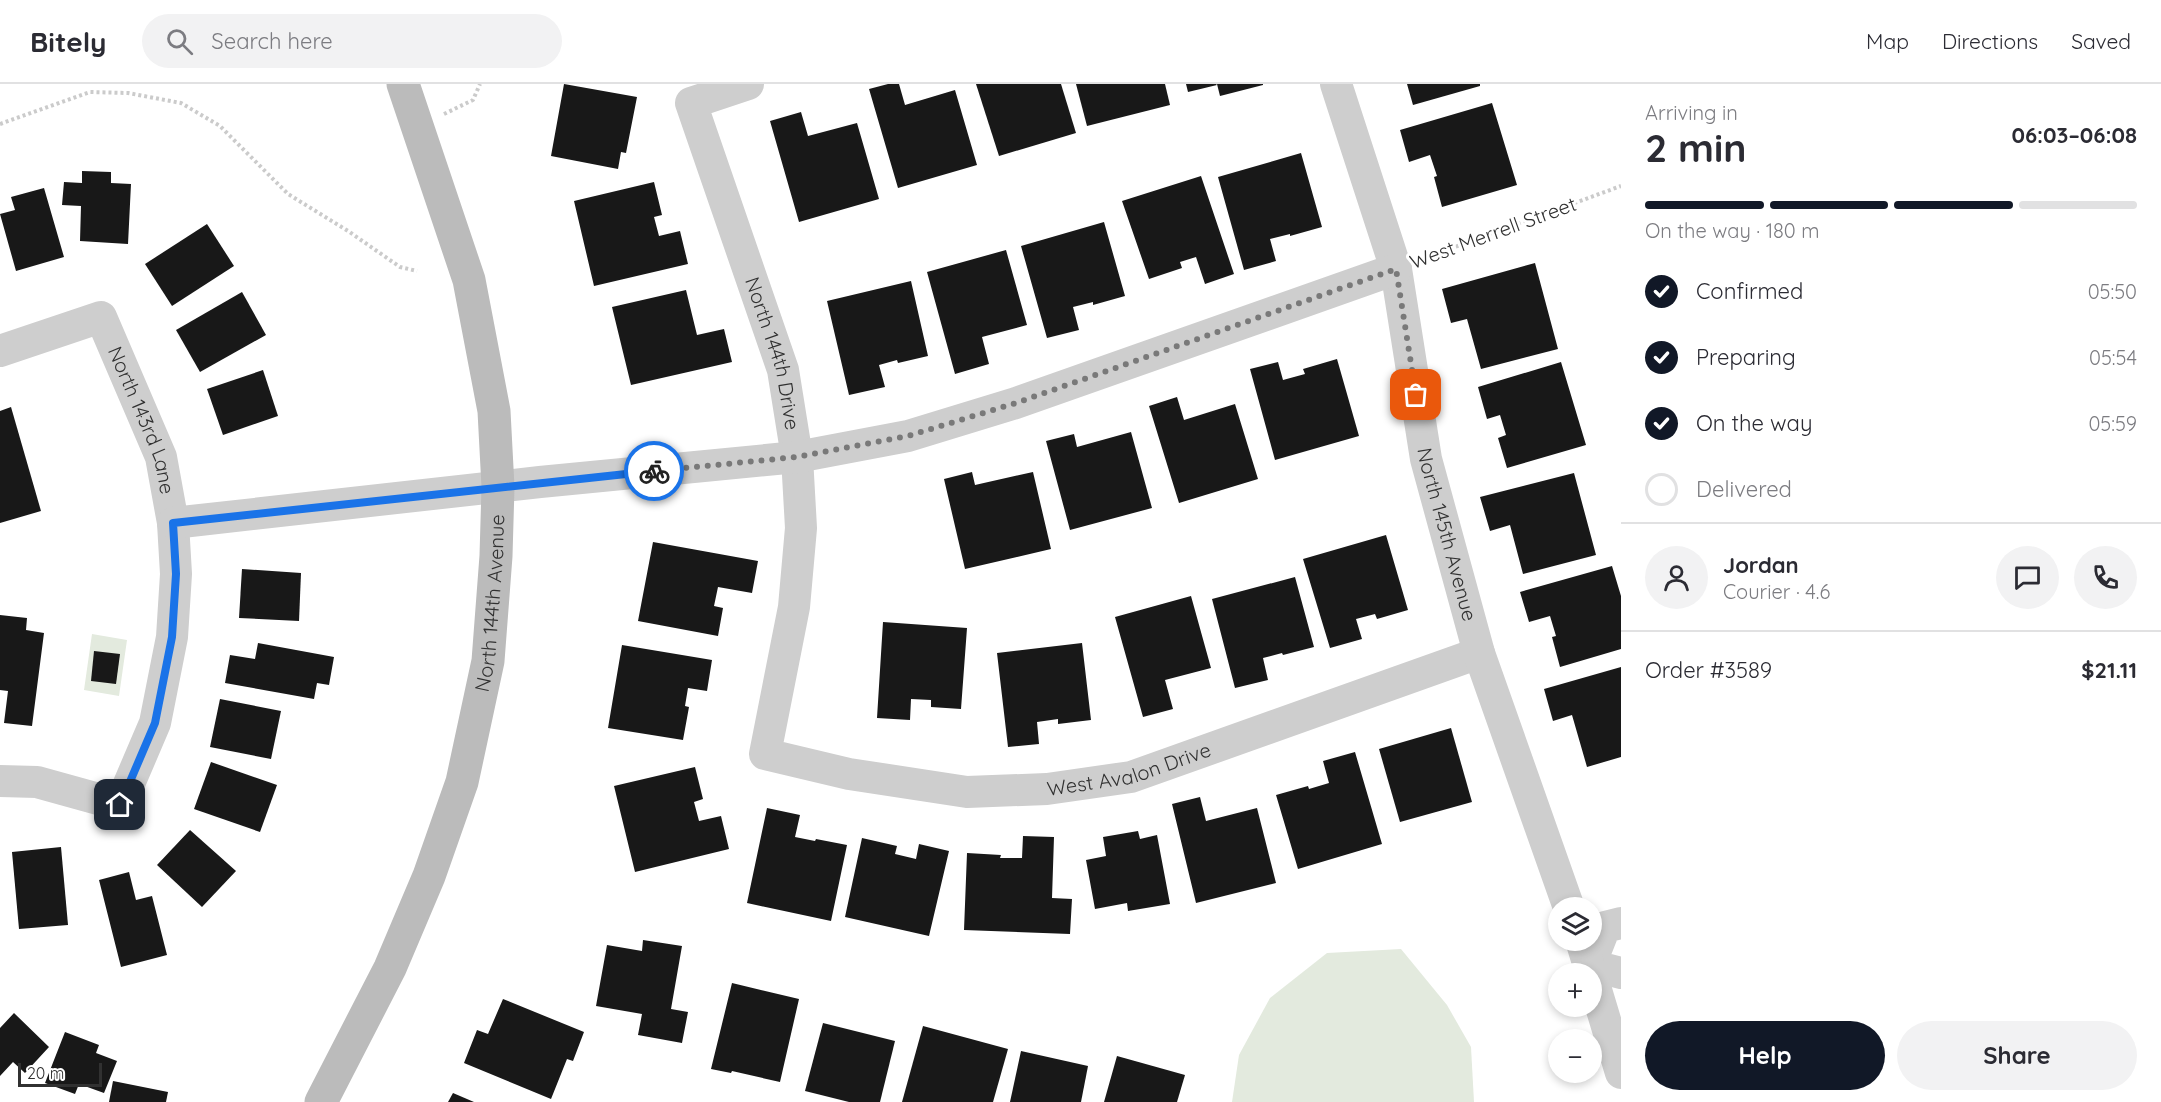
<!DOCTYPE html>
<meta charset="utf-8">
<style>
body{margin:0;font-family:Quicksand,sans-serif;background:#f2f2f3;color:#2b2b33;height:100vh;display:flex;flex-direction:column;font-size:22px;white-space:nowrap}
*{box-sizing:border-box;margin:0}
p{font-size:20px;color:#7c7c81}
.icon{flex:none;width:33px;height:33px;fill:none;stroke:currentColor;stroke-width:2;stroke-linecap:round;stroke-linejoin:round}
.map{position:relative;flex:1;overflow:hidden}
.sheet{display:flex;flex-direction:column;background:#fff;width:540px}
.sheet>*{flex:none}
.fabs{position:absolute;left:1548px;top:813px;display:grid;gap:12px}
.fabs a{display:grid;place-items:center;width:54px;height:54px;border-radius:50%;background:#fff;box-shadow:0 3px 9px #0003;font-size:30px}
.scale{position:absolute;left:18px;bottom:15px;width:84px;box-sizing:border-box;padding-left:6px;border:3px solid #313131;border-top:0;font-size:16px;line-height:21px;white-space:nowrap;color:#313131;-webkit-text-stroke:4px #fff;paint-order:stroke}
.pin{position:absolute;display:grid;place-items:center;width:51px;height:51px;color:#fff;margin:-26px;border-radius:12px;box-shadow:0 3px 9px #0006}
.courier{position:absolute;display:grid;place-items:center;width:60px;height:60px;margin:-30px;border:4px solid #1a73e8;border-radius:50%;background:#fff;color:#222;box-shadow:0 2px 8px #0007}
.summary em{font-style:normal;font-weight:700}
.summary div{display:flex;flex-direction:column-reverse}
.summary{display:flex;align-items:center;justify-content:space-between;height:102px;padding:0 24px}
h1{font-size:39px;font-weight:700;line-height:45px}
.bar{display:grid;grid-template-columns:repeat(4,1fr);gap:9px 6px;align-content:center;height:72px;padding:0 24px}
.bar i{height:8px;border-radius:4px;background:#e1e1e2}
.bar .on{background:#111827}
.bar p{grid-column:span 4}
.line{display:flex;align-items:center;gap:15px;padding:0 24px;border-top:2px solid #e1e1e2}
.line div{flex:1}
.round{display:grid;place-items:center;flex:none;width:63px;height:63px;border-radius:32px;background:#f2f2f3}
ol{padding:0 24px;list-style:none}
li{display:flex;align-items:center;gap:18px;height:66px}
li p{margin-inline-start:auto}
li .icon{padding:6px;border-radius:50%;background:#111827;color:#fff;stroke-width:4}
li:last-child{color:#7c7c81}
li i{width:33px;height:33px;border:3px solid #e1e1e2;border-radius:50%}
.cta{display:flex;gap:12px;margin-top:auto;padding:12px 24px}
.cta a{flex:1;height:69px;border-radius:36px;background:#111827;color:#fff;font-size:24px;font-weight:700;line-height:69px;text-align:center}
.cta a+a{background:#f2f2f3;color:#2b2b33}
header{display:flex;align-items:center;gap:36px;box-sizing:border-box;height:84px;padding:0 30px;background:#fff;border-bottom:2px solid #e1e1e2}
header strong{font-size:28px}
nav{display:flex;gap:33px;margin-inline-start:auto;font-size:21px}
.search{width:420px;height:54px;background:#f2f2f3;display:flex;align-items:center;gap:15px;box-sizing:border-box;padding:0 21px;border-radius:33px;color:#7c7c81;font-size:22px}
main{display:flex;flex:1;min-height:0}
.map>svg:first-child{display:block}
.green{fill:#e3eade}
.building{fill:#181818}
.lines{fill:none;stroke-linecap:round;stroke-linejoin:round}
.path{stroke:#cbcbcb;stroke-width:4;stroke-dasharray:3 3;stroke-linecap:butt}
.street{stroke:#cecece;stroke-width:32}
.secondary{stroke:#bbb;stroke-width:33}
.done{stroke:#797979;stroke-width:6;stroke-dasharray:0 10.8}
.route{stroke:#1a73e8;stroke-width:8}
.labels{text-anchor:middle;stroke-width:6;stroke-linejoin:round;paint-order:stroke}
.street-label{font-size:20px;fill:#313131;stroke:#fff}
</style>
<header>
<strong>Bitely</strong>
<div class="search"><svg class="icon" aria-label="search" viewBox="0 0 24 24"><circle cx="10" cy="10" r="6"/><path d="M15 15l6 6"/></svg>Search here</div>
<nav><a>Map</a><a>Directions</a><a>Saved</a></nav>
</header>
<main>
<div class="map">
<svg width="1621" height="1018" viewBox="0 0 1621 1018">
<rect width="100%" height="100%" fill="#fff"/>
<g class="green">
<path d="M92,550L127,556L119,612L84,606Z"/>
<path d="M1401,865L1447,921L1471,963L1474,1018H1232L1239,971L1270,914L1327,869Z"/>
</g>
<g class="building">
<path d="M564,0L637,13L626,69L621,68L618,85L551,72Z"/>
<path d="M888,0H899L905,21L955,6L977,81L898,104L869,5Z"/>
<path d="M976,0H1061L1076,49L999,72Z"/>
<path d="M1076,0H1165L1170,21L1087,42Z"/>
<path d="M1186,0H1216L1217,1L1188,8Z"/>
<path d="M1217,0H1263V1L1220,12Z"/>
<path d="M1407,0H1480V2L1413,21Z"/>
<path d="M1492,19L1517,101L1442,123L1434,93L1437,92L1430,71L1409,78L1400,46Z"/>
<path d="M801,28L808,52L857,39L879,115L799,138L770,37Z"/>
<path d="M1301,69L1322,143L1290,152V150L1270,155L1276,177L1244,186L1218,93Z"/>
<path d="M82,87L111,88V99L131,100L128,160L80,157L81,122L62,121L64,98L82,99Z"/>
<path d="M1201,92L1234,190L1205,200L1196,173L1180,178L1182,184L1149,195L1122,117Z"/>
<path d="M654,98L662,131L654,133L659,152L680,147L688,180L594,202L574,117Z"/>
<path d="M44,104L64,173L16,187L0,130L15,126L11,113Z"/>
<path d="M1104,138L1125,212L1093,221V218L1073,223L1079,246L1047,254L1021,162Z"/>
<path d="M207,140L234,182L172,222L145,180Z"/>
<path d="M1006,166L1027,241L982,253L989,280L955,290L927,188Z"/>
<path d="M1535,179L1558,265L1481,285L1467,235L1451,239L1442,205Z"/>
<path d="M911,197L928,272L898,279L897,276L879,281L885,303L849,311L827,217Z"/>
<path d="M686,206L697,251L724,245L732,278L631,301L612,223Z"/>
<path d="M242,208L266,251L200,288L176,246Z"/>
<path d="M1337,275L1359,352L1275,376L1250,285L1278,278L1283,296L1305,290L1303,285Z"/>
<path d="M1561,278L1586,361L1507,384L1498,354L1506,351L1500,331L1487,335L1478,303Z"/>
<path d="M263,286L278,332L223,351L207,305Z"/>
<path d="M1177,313L1184,336L1235,320L1258,395L1179,419L1149,322Z"/>
<path d="M11,323L41,427L0,439V327Z"/>
<path d="M1131,348L1152,424L1070,446L1046,357L1074,350L1077,363Z"/>
<path d="M972,388L975,401L1033,388L1051,465L965,485L944,395Z"/>
<path d="M1574,389L1596,471L1523,490L1510,441L1490,447L1480,413Z"/>
<path d="M1386,451L1408,526L1377,535L1375,530L1356,535L1362,555L1330,564L1303,475Z"/>
<path d="M653,458L758,477L752,509L718,503L714,522L723,524L718,552L638,537Z"/>
<path d="M1612,482L1621,512V565L1560,583L1552,553L1556,552L1550,532L1529,538L1520,508Z"/>
<path d="M242,485L301,489L299,537L239,534Z"/>
<path d="M1295,493L1314,563L1283,571L1282,569L1263,574L1268,596L1235,604L1212,515Z"/>
<path d="M1191,512L1211,584L1165,596L1173,625L1143,633L1115,533Z"/>
<path d="M0,531L27,534L26,546L44,549L32,642L4,639L8,607L0,606Z"/>
<path d="M883,538L967,544L961,625L931,623V616L911,615L910,636L877,634Z"/>
<path d="M258,559L334,573L329,601L317,599L314,615L225,599L230,571L255,575Z"/>
<path d="M1082,559L1091,636L1058,640V635L1037,638L1039,660L1008,663L997,569Z"/>
<path d="M622,561L712,576L707,607L688,604L685,622L689,623L683,656L608,644Z"/>
<path d="M94,567L120,570L116,600L91,597Z"/>
<path d="M1621,583V673L1587,683L1572,631L1553,637L1544,605Z"/>
<path d="M220,615L281,627L271,675L210,663Z"/>
<path d="M1451,644L1472,718L1400,738L1379,665Z"/>
<path d="M1355,668L1382,760L1298,785L1276,711L1308,702L1309,705L1329,699L1323,677Z"/>
<path d="M211,678L277,701L260,748L194,725Z"/>
<path d="M695,683L703,715L694,718L699,737L721,732L729,765L635,788L614,702Z"/>
<path d="M1200,713L1206,737L1257,724L1276,799L1196,819L1172,720Z"/>
<path d="M767,724L800,731L795,753L815,757L816,755L847,761L831,837L747,819Z"/>
<path d="M190,746L236,787L202,823L157,781Z"/>
<path d="M1138,747L1140,755L1157,751L1170,820L1128,827L1127,819L1095,825L1086,776L1106,772L1103,753Z"/>
<path d="M1023,752L1054,753L1052,814L1072,815L1070,850L964,846L967,769L1001,771L1000,774H1022Z"/>
<path d="M862,754L897,762L895,770L916,775L919,760L949,767L929,852L845,833Z"/>
<path d="M61,763L68,841L19,845L12,768Z"/>
<path d="M129,788L136,816L152,812L167,871L121,883L99,796Z"/>
<path d="M643,856L682,862L671,925L688,928L682,959L638,951L642,930L596,922L607,861L642,867Z"/>
<path d="M732,899L799,915L780,998L732,987L731,989L711,985Z"/>
<path d="M503,915L584,948L573,977L567,975L551,1015L464,979L477,946L488,950Z"/>
<path d="M14,929L49,963L25,989L13,978L0,992V944Z"/>
<path d="M823,939L895,957L880,1018H849L805,1007Z"/>
<path d="M923,942L1008,965L993,1018H902Z"/>
<path d="M65,948L99,961L96,969L117,977L104,1009L79,1000L75,1010L45,999Z"/>
<path d="M1021,967L1088,982L1081,1018H1010Z"/>
<path d="M1117,972L1185,991L1177,1018H1104Z"/>
<path d="M113,997L168,1008L166,1018H109Z"/>
<path d="M453,1009L474,1018H448Z"/>
</g>
<g class="lines">
<g class="path">
<path d="M444,30L473,16L480,0"/>
<path d="M0,40L90,8L128,9L181,19L220,42L288,110L348,147L400,183L417,187"/>
<path d="M1422,175L1621,102"/>
</g>
<g class="street">
<path id="s1" d="M748,0L691,19L783,286L797,373L801,444L794,523L765,670L849,690L967,708L1047,705L1131,693L1479,569"/>
<path id="s2" d="M1336,0L1396,185L1426,375L1479,569L1569,824"/>
<path id="s3" d="M0,267L101,233L161,373L173,439L176,490L172,553L155,639L120,721L37,698L0,697"/>
<path d="M173,439L540,398L797,373L908,352L1016,319L1396,185"/>
<path d="M1621,839L1605,843L1590,881L1621,889"/>
<path d="M1581,856L1621,989"/>
</g>
<path class="secondary" id="s4" d="M321,1018L390,884L429,792L462,698L488,577L496,472L498,403L494,327L469,196L403,0"/>
</g>
<g class="lines">
<path class="done" d="M654,387L797,373L908,352L1016,319L1396,185L1416,311"/>
<path class="route" d="M120,721L155,639L172,553L176,490L173,439L654,387"/>
</g>
<g class="labels">
<g class="street-label">
<text transform="translate(1493 149) rotate(-20)" y="7">West Merrell Street</text>
<text dy="7" stroke="none"><textPath href="#s1" startOffset="324">North 144th Drive</textPath></text>
<text dy="7" stroke="none"><textPath href="#s3" startOffset="218">North 143rd Lane</textPath></text>
<text dy="7" stroke="none"><textPath href="#s2" startOffset="465">North 145th Avenue</textPath></text>
<text dy="7" stroke="none"><textPath href="#s4" startOffset="532">North 144th Avenue</textPath></text>
<text dy="7" stroke="none"><textPath href="#s1" startOffset="1101">West Avalon Drive</textPath></text>
</g>
</g>
</svg>
<div class="fabs">
<a><svg class="icon" aria-label="layers" viewBox="0 0 24 24"><path d="M12 4l9 5-9 5-9-5zM3 14l9 5 9-5"/></svg></a>
<a>+</a>
<a>−</a>
</div>
<div class="scale">20 m</div>
<div class="pin" style="left:1416px;top:311px;background:#ea580c"><svg class="icon" aria-label="bag" viewBox="0 0 24 24"><path d="M5 8h14l-1 12H6zM9 8a3 3 0 0 1 6 0"/></svg></div>
<div class="pin" style="left:120px;top:721px;background:#1f2937"><svg class="icon" aria-label="home" viewBox="0 0 24 24"><path d="M3 11l9-7 9 7M6 9v11h12V9"/></svg></div>
<div class="courier" style="left:654px;top:387px"><svg class="icon" aria-label="bike" viewBox="0 0 24 24"><circle cx="6" cy="16" r="4"/><circle cx="18" cy="16" r="4"/><path d="M6 16l4-8h5l3 8M10 8l3 8H6M13 5h3"/></svg></div>
</div>
<section class="sheet">
<div class="summary"><div><h1>2 min</h1><p>Arriving in</p></div><em>06:03–06:08</em></div>
<div class="bar"><i class="on"></i><i class="on"></i><i class="on"></i><i></i><p>On the way · 180 m</p></div>
<ol>
<li><svg class="icon" aria-label="check" viewBox="0 0 24 24"><path d="M5 12l5 5 9-10"/></svg>Confirmed<p>05:50</p></li>
<li><svg class="icon" aria-label="check" viewBox="0 0 24 24"><path d="M5 12l5 5 9-10"/></svg>Preparing<p>05:54</p></li>
<li><svg class="icon" aria-label="check" viewBox="0 0 24 24"><path d="M5 12l5 5 9-10"/></svg>On the way<p>05:59</p></li>
<li><i></i>Delivered</li>
</ol>
<div class="line" style="height:108px"><a class="round"><svg class="icon" aria-label="person" viewBox="0 0 24 24"><circle cx="12" cy="8" r="4"/><path d="M4 21q1-7 8-7t8 7"/></svg></a><div><b>Jordan</b><p>Courier · 4.6</p></div><a class="round"><svg class="icon" aria-label="chat" viewBox="0 0 24 24"><path d="M4 5h16v11H9l-5 4z"/></svg></a><a class="round"><svg class="icon" aria-label="phone" viewBox="0 0 24 24"><path d="M5 4h4l2 5-3 2q2 4 5 5l2-3 5 2v4C11 20 4 13 5 4z"/></svg></a></div>
<div class="line" style="height:78px"><div>Order #3589</div><b>$21.11</b></div>
<div class="cta"><a>Help</a><a>Share</a></div>
</section>
</main>
